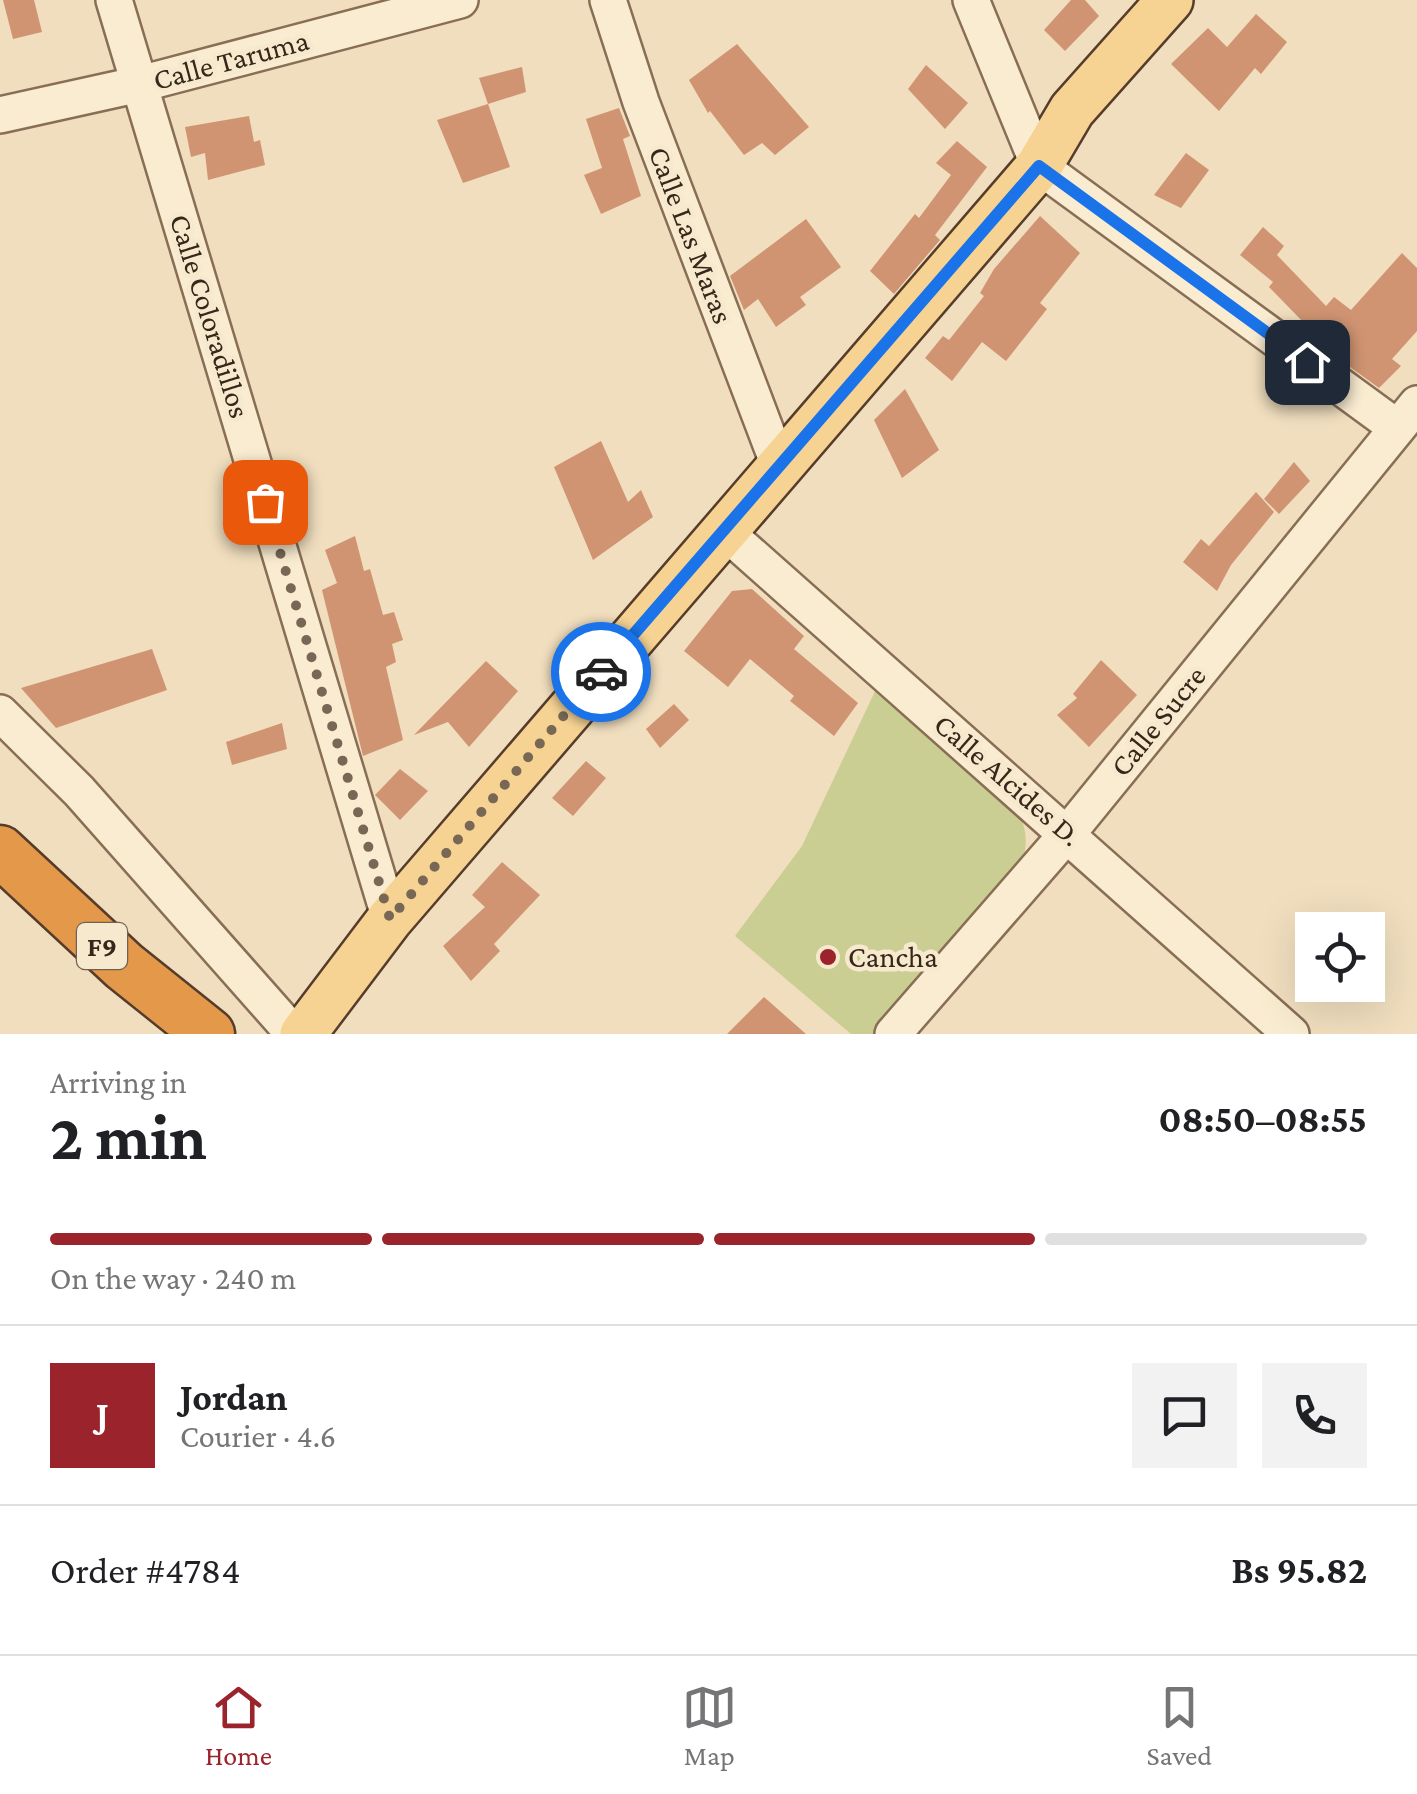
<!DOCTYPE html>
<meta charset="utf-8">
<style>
body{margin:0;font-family:"Crimson Pro",serif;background:#f2f2f2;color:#202124;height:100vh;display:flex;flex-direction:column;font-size:38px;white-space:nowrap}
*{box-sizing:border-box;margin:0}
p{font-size:32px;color:#757577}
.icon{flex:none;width:55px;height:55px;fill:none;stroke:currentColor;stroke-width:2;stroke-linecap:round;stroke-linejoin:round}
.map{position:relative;height:1034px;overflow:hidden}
.drawer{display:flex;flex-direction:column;background:#fff;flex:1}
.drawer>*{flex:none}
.buttons{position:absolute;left:1295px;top:912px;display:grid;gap:20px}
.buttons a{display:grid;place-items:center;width:90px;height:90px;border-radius:0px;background:#fff;box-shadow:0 10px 40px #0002;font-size:50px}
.pin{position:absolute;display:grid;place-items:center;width:85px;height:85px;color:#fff;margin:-42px;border-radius:20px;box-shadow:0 5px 15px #0006}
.courier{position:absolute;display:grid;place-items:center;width:100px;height:100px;margin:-50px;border:8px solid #1a73e8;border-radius:50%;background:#fff;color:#222;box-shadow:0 2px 12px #0007}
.headline em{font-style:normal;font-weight:700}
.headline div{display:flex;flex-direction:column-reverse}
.headline{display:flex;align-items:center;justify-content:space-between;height:170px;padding:0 50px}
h1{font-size:65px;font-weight:700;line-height:75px}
.bar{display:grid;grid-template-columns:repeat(4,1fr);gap:15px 10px;align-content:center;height:120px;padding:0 50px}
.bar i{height:12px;border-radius:8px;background:#e0e0e0}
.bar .selected{background:#9b232b}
.bar p{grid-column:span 4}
.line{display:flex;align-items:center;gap:25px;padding:0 50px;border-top:2px solid #e0e0e0}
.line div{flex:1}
.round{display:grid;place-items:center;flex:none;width:105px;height:105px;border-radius:0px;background:#f2f2f2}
.tab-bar{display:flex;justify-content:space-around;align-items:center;height:140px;border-top:2px solid #e0e0e0;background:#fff;font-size:28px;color:#757577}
.tab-bar a{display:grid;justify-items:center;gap:5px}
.tab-bar .selected{color:#9b232b}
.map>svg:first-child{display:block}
.green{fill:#cace92}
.building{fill:#d09472}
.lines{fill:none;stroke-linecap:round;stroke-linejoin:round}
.minor-casing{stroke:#896e56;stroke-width:40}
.major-casing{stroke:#563d2b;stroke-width:50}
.highway-casing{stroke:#563d2b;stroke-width:55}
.minor{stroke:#faecd1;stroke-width:35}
.major{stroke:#f6d293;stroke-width:45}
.highway{stroke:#e49849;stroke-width:50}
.done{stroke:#786754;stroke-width:10;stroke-dasharray:0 18}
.route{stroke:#1a73e8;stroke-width:12}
.poi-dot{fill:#9b232b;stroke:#f7e9ce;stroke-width:4}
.labels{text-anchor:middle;stroke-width:9;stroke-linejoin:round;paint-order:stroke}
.shield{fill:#f7e9ce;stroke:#716151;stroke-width:2.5}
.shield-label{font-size:28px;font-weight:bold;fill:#37271b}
.street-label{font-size:30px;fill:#37271b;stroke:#f7e9ce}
.poi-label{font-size:30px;fill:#37271b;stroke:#f7e9ce;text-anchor:start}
</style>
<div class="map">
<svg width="1417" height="1034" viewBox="0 0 1417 1034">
<rect width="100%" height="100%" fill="#f0debe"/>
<path class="green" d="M877,687L1016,810C1027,827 1027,839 1024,858L878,1034H851L735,936L802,846Z"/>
<g class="building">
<path d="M3,0H34L42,32L13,39Z"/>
<path d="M1071,0H1085L1099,16L1065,51L1044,30Z"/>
<path d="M1256,14L1287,42L1261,74L1255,68L1219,111L1171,64L1208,28L1227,47Z"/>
<path d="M737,44L809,127L775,155L762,143L744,155L710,111L708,113L689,80Z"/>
<path d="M926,65L968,103L945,129L908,89Z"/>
<path d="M522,67L526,92L488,104L479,78Z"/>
<path d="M488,104L510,167L463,183L437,120Z"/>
<path d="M619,108L630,136L623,139L641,196L601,214L584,175L602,168L586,119Z"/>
<path d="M249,116L254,142L260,140L265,165L208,180L205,153L191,157L185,127Z"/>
<path d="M957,141L987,167L935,235L940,240L894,294L870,271L915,214L919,218L951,175L936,163Z"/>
<path d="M1186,153L1209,170L1181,208L1154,195Z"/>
<path d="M1040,216L1080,253L1040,303L1047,309L1006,361L982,342L952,381L925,358L943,336L949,340L984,296L980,293L994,269Z"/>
<path d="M806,219L841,267L800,297L806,305L776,327L758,299L744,310L730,276Z"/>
<path d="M1263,227L1284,246L1277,255L1326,306L1334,297L1351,310L1402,253L1417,268V331L1392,359L1401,366L1379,388L1302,332L1307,326L1269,287L1273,282L1240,255Z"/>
<path d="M905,389L939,450L902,478L874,420Z"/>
<path d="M601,441L628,502L641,490L653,517L593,560L554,467Z"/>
<path d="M1294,462L1310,481L1279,514L1264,499Z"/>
<path d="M1256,492L1274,512L1231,565L1217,591L1183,562L1201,539L1209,546Z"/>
<path d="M355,536L364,571L370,569L383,615L394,612L403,640L392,644L396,662L386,667L403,740L363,756L322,590L337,583L325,550Z"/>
<path d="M752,589L804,636L794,649L858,703L834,736L790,701L794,696L750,659L728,687L684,651L732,591Z"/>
<path d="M152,649L167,690L56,728L21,688Z"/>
<path d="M1101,660L1137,695L1089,747L1057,715L1077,698L1073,694Z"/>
<path d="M486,661L518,691L469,747L448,722L414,735Z"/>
<path d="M674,704L689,720L660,748L646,729Z"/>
<path d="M282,723L287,749L232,765L226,742Z"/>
<path d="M586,761L606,778L573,816L552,798Z"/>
<path d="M400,769L428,791L400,820L375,795Z"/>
<path d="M502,862L540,895L494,944L500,951L471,981L443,946L485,907L472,895Z"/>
<path d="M764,997L806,1034H727Z"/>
</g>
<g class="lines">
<g class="minor-casing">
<g id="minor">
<path d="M114,0L390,919"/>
<path d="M608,0L641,102L780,468"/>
<path d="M971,0L1039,166L1396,427"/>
<path d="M0,115L140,84L460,0"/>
<path d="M722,529L1291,1034"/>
<path d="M0,713L79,791L294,1034"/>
<path d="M893,1034L1068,833L1417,404"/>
</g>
</g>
<g class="major-casing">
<path id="major" d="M303,1034L390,919L1039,166L1072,110L1170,0"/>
</g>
<g class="highway-casing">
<path id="highway" d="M0,851L124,966L209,1034"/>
</g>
<use href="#minor" class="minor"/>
<use href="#major" class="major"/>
<use href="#highway" class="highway"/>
</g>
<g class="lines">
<path class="done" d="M265,502L390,919L601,672"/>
<path class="route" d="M601,672L1039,166L1307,362"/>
</g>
<circle class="poi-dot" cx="828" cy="957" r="10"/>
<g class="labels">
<rect class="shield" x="77" y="923" width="50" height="46" rx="8"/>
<g class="shield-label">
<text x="102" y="956">F9</text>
</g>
<g class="street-label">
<text transform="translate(231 60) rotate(-15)" y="10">Calle Taruma</text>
<text transform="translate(691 235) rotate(69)" y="10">Calle Las Maras</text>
<text transform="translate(210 316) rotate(73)" y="10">Calle Coloradillos</text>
<text transform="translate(1158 721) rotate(-51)" y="10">Calle Sucre</text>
<text transform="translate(1008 780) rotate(41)" y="10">Calle Alcides D.</text>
</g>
<g class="poi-label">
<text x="848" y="967">Cancha</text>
</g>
</g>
</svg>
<div class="buttons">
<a><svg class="icon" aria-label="locate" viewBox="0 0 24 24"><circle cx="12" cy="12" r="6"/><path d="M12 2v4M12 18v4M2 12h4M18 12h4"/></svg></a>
</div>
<div class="pin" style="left:265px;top:502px;background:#ea580c"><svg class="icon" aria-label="bag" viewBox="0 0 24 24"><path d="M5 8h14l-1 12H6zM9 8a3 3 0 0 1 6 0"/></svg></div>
<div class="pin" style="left:1307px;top:362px;background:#1f2937"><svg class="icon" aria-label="home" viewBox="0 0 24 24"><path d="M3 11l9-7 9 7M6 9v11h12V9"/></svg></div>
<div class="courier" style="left:601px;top:672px"><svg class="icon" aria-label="car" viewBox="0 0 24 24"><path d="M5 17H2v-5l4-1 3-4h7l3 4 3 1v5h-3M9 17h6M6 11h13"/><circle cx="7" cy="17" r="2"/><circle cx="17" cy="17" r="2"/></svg></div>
</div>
<section class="drawer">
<div class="headline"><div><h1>2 min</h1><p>Arriving in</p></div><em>08:50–08:55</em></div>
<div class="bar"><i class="selected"></i><i class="selected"></i><i class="selected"></i><i></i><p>On the way · 240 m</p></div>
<div class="line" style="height:180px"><b class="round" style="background:#9b232b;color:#fff">J</b><div><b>Jordan</b><p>Courier · 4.6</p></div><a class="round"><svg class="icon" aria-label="chat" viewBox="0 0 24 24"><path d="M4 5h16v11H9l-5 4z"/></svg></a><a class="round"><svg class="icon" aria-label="phone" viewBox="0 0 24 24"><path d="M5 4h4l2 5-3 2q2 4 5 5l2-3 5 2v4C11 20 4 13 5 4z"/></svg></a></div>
<div class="line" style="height:130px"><div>Order #4784</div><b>Bs 95.82</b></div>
</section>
<nav class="tab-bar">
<a class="selected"><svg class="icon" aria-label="home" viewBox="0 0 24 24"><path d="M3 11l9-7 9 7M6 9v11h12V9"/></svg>Home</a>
<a><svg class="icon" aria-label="map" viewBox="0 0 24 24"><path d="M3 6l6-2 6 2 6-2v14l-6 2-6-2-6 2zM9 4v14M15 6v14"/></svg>Map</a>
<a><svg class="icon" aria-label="saved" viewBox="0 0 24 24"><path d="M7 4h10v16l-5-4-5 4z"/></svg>Saved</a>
</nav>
